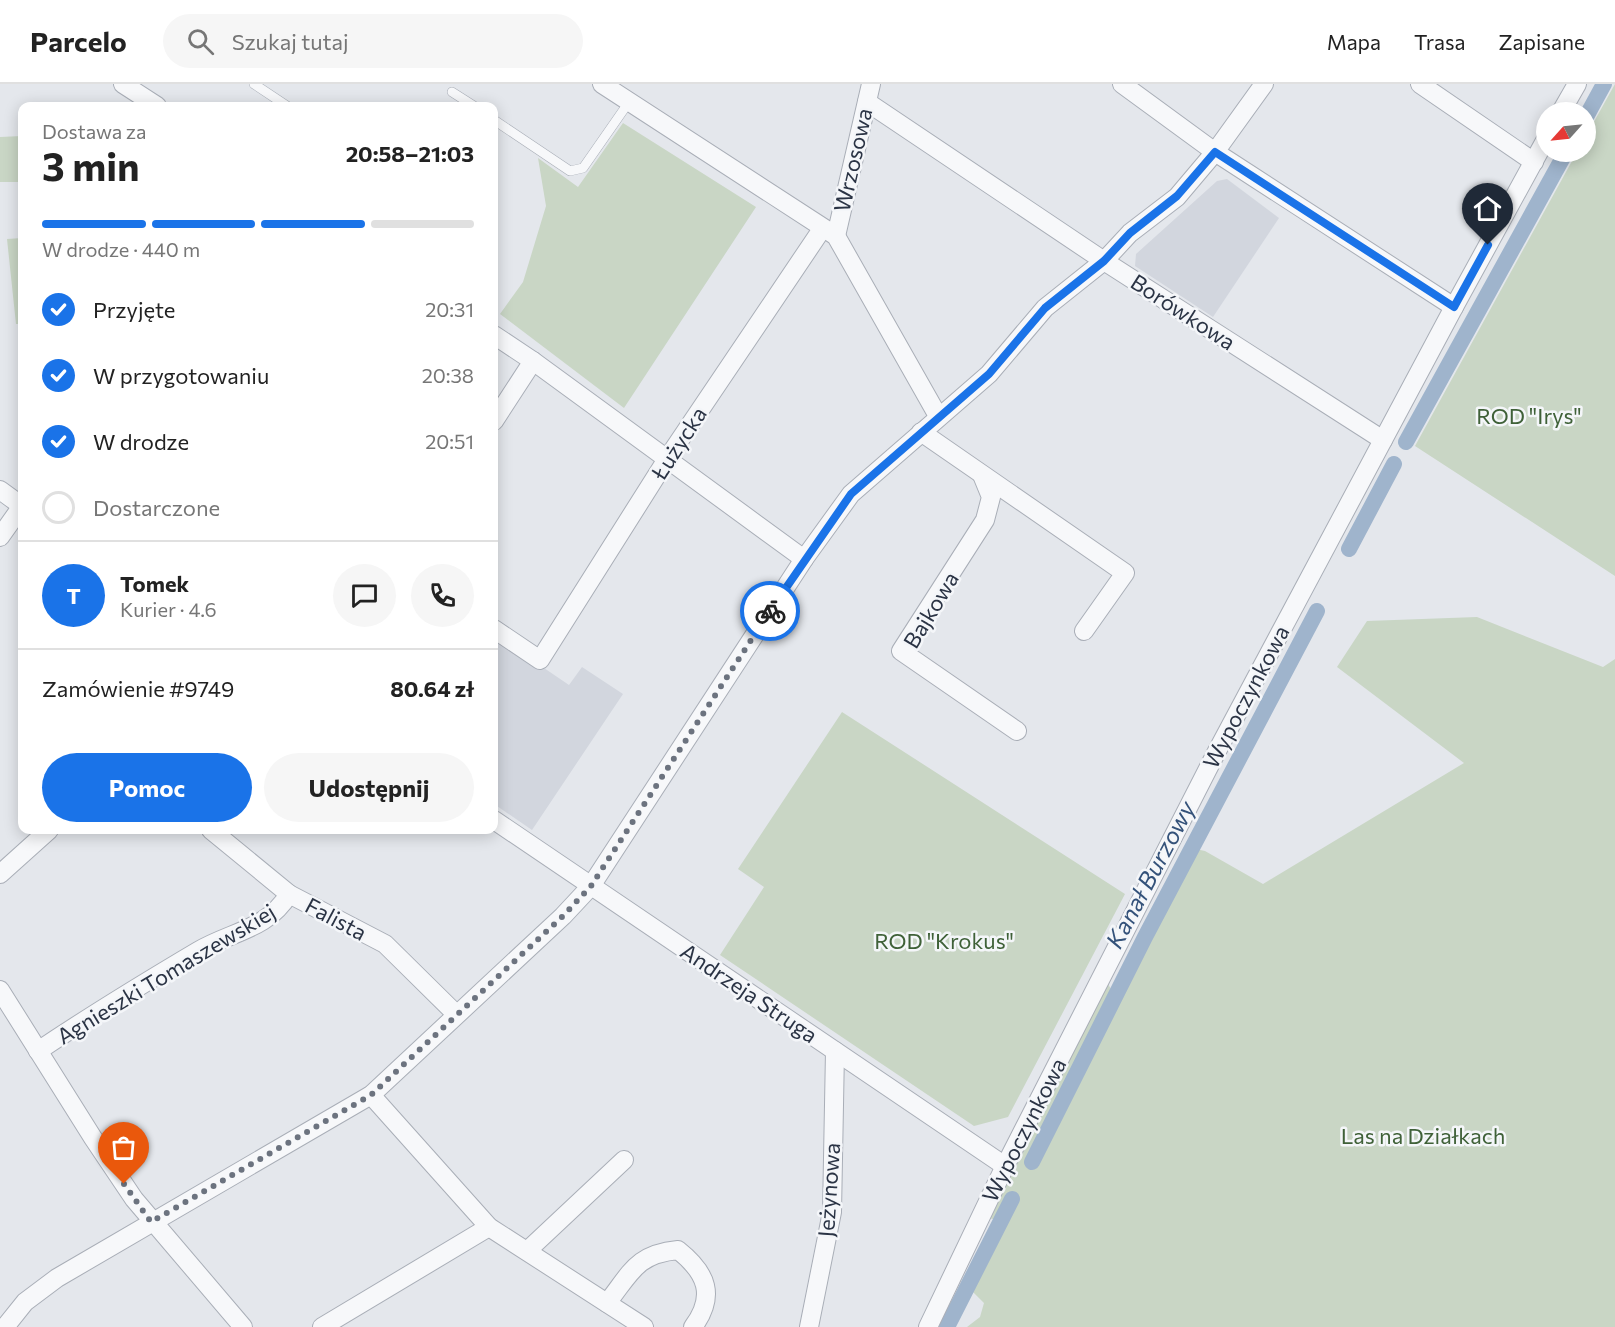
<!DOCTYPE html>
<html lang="pl">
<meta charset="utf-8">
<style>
body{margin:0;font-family:Commissioner,sans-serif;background:#f6f6f6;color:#222;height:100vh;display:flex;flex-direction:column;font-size:22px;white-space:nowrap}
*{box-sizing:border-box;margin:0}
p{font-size:20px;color:#767676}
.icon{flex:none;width:33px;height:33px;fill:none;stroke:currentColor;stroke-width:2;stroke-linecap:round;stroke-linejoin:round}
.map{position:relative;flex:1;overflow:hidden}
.panel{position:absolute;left:18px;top:18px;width:480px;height:732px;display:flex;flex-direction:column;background:#fff;border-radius:12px;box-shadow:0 3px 15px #0003}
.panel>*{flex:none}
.needle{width:39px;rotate:243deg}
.buttons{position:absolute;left:1536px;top:18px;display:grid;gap:12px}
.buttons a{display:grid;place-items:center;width:60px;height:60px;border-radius:50%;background:#fff;box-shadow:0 3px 15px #0003;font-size:30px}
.pin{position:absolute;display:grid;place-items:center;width:51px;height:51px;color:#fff;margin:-62px -26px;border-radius:50% 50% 50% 0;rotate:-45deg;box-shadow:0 0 6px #0007}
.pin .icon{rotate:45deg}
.courier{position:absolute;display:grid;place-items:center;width:60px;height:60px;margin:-30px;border:4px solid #1a73e8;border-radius:50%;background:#fff;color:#222;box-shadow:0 2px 8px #0007}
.head em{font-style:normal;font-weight:700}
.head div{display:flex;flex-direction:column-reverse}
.head{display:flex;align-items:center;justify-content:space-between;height:102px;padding:0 24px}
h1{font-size:39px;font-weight:700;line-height:45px}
.bar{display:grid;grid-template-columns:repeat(4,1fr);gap:9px 6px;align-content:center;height:72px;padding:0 24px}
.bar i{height:8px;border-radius:4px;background:#e0e0e0}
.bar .current{background:#1a73e8}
.bar p{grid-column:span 4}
.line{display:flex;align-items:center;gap:15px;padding:0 24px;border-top:2px solid #e0e0e0}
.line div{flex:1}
.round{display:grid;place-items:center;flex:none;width:63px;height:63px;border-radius:32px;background:#f6f6f6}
ol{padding:0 24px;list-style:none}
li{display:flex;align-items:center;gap:18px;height:66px}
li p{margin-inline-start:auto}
li .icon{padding:6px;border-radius:50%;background:#1a73e8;color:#fff;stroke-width:4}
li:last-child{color:#767676}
li i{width:33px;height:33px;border:3px solid #e0e0e0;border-radius:50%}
.cta{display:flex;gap:12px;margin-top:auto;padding:12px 24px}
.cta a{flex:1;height:69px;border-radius:36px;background:#1a73e8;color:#fff;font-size:24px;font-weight:700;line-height:69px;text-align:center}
.cta a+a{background:#f6f6f6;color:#222}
header{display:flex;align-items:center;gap:36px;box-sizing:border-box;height:84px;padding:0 30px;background:#fff;border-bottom:2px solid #e0e0e0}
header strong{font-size:28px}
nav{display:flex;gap:33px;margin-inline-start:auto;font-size:21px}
.search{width:420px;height:54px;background:#f6f6f6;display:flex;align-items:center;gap:15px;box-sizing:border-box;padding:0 21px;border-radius:33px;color:#767676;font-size:22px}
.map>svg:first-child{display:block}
.built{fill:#d2d6de}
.green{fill:#c9d6c5}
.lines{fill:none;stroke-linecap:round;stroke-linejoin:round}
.canal{stroke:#9fb4cc;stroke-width:16}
.lane-casing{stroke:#a9aeb7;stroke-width:10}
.street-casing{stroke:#a9aeb7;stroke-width:20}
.lane{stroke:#f7f8fa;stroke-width:9}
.street{stroke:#f7f8fa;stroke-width:18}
.done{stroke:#6c737f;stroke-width:6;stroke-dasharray:0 10.8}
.route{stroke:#1a73e8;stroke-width:8}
.labels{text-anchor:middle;stroke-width:5;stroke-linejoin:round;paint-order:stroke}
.street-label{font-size:22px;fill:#2b3445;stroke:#f4f6f9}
.park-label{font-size:22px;fill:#3f6138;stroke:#f4f6f9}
.water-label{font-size:24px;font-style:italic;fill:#34527a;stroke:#f4f6f9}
</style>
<header>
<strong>Parcelo</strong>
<div class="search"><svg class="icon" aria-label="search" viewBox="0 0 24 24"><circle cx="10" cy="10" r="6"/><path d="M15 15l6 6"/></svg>Szukaj tutaj</div>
<nav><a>Mapa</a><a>Trasa</a><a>Zapisane</a></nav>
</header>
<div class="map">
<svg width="1615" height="1243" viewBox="0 0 1615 1243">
<rect width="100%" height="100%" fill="#e4e7ec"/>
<g class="built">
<path d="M1227,95L1279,134L1213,233L1135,182L1136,170L1217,97Z"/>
<path d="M494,550L569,601L582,583L623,610L532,746L494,720Z"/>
</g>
<g class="green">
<path d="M1615,0V492L1415,362L1577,68H1586V52Z"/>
<path d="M623,39L756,123L624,324L500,230L523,198L546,122L538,74L578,103Z"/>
<path d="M22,52V143L19,98H0V53Z"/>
<path d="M22,154V240H16L7,155Z"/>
<path d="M1477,533L1603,583L1615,575V1243H967L980,1233L984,1219L971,1206L1005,1137L987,1134L1108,900L1119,919L1120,897L1186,763L1205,767L1263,800L1464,679L1337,583L1367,537Z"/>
<path d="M842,628L1125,810L1008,1033L974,1042L720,871L764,803L738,785Z"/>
</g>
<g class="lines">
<g class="canal">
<path d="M1586,33L1604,0"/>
<path d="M1406,358L1566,68"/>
<path d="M1349,465L1394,380"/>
<path d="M1032,1078L1145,853L1317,527"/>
<path d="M947,1243L1012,1115"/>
</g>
<g class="lane-casing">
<g id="lane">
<path d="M254,0L287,22"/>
<path d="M452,8L474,22"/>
<path d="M494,36L570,87L583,84L629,18"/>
</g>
</g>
<g class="street-casing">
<g id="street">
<path d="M123,0L157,22"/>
<path d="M602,0L836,152L938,332"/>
<path d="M1122,0L1215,68L1454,223"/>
<path d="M1420,0L1534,78"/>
<path d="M867,18L1104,177L1383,356"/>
<path d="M1561,28L1577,0"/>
<path d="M836,152L871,0"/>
<path d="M494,251L533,277L804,475"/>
<path d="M494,337L533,277"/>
<path d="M921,348L1125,489L1084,547"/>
<path d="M982,391L991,413L985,436L901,567L1017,647"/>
<path d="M0,406L22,422"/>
<path d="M0,453L22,422"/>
<path d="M494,545L540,576L667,375L822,145"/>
<path d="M494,736L1005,1082"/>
<path d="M211,746L289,810L385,860L456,930"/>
<path d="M0,790L49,746"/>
<path d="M0,906L93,1054L134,1115L243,1243"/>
<path d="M38,967C90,932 144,899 198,867C232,847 267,846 289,810"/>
<path d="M371,1011L489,1143L644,1243"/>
<path d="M527,1167L624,1076"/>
<path d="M607,1219C631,1189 636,1170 678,1166C707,1189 716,1212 693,1243"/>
<path d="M5,1243L25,1218L57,1194L371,1011L563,832L591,802L804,475L851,410L989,290L1045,224L1104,177L1130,149L1177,113L1215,68L1264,0"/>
<path d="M322,1243L489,1143"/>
<path d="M809,1243L832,1128L835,967"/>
<path d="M928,1243L1005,1082L1216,669L1454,223L1546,55"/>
</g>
</g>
<use href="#lane" class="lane"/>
<use href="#street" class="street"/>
</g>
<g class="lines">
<path class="done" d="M124,1100L151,1138L371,1011L563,832L591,802L770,527"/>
<path class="route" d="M770,527L851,410L989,290L1045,224L1104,177L1130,149L1177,112L1215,68L1454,223L1488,161"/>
</g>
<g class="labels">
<g class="street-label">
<text transform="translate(853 76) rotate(-77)" y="8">Wrzosowa</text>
<text transform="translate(1183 228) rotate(33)" y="8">Borówkowa</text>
<text transform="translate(679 359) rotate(-57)" y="8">Łużycka</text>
<text transform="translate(931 526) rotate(-59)" y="8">Bajkowa</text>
<text transform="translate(1246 613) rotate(-62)" y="8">Wypoczynkowa</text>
<text transform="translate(336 835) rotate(28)" y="8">Falista</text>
<text transform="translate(166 890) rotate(-31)" y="8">Agnieszki Tomaszewskiej</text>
<text transform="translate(749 909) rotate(34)" y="8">Andrzeja Struga</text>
<text transform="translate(1024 1046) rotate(-63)" y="8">Wypoczynkowa</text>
<text transform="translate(829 1106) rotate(-86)" y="8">Jeżynowa</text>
</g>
<g class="park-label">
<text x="1529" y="340">ROD "Irys"</text>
<text x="944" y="865">ROD "Krokus"</text>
<text x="1423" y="1060">Las na Działkach</text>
</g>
<g class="water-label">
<text transform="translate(1151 791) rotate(-62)" y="8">Kanał Burzowy</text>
</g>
</g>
</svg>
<div class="buttons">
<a><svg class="needle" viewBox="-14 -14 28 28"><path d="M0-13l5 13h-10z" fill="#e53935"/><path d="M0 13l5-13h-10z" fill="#767676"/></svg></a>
</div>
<div class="pin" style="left:124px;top:1100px;background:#ea580c"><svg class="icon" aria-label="bag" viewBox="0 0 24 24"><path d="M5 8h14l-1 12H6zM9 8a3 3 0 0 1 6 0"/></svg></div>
<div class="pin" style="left:1488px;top:161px;background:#1f2937"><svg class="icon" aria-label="home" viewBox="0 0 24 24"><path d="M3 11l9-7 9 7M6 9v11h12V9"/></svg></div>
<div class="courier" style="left:770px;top:527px"><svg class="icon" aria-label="bike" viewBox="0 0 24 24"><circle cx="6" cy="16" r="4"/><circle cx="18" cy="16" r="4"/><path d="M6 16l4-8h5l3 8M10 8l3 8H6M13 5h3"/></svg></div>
<section class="panel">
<div class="head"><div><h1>3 min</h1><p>Dostawa za</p></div><em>20:58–21:03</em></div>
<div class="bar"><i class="current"></i><i class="current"></i><i class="current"></i><i></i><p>W drodze · 440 m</p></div>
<ol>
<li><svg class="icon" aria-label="check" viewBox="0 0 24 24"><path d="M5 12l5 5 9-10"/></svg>Przyjęte<p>20:31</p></li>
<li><svg class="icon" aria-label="check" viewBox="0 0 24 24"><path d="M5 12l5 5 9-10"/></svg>W przygotowaniu<p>20:38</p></li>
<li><svg class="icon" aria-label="check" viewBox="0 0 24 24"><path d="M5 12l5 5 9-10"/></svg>W drodze<p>20:51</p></li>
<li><i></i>Dostarczone</li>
</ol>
<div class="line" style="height:108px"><b class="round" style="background:#1a73e8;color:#fff">T</b><div><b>Tomek</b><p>Kurier · 4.6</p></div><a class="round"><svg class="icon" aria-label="chat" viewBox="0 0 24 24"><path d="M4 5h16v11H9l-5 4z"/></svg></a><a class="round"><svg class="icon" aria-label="phone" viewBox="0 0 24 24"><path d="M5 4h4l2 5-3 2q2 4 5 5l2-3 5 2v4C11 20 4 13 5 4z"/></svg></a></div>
<div class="line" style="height:78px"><div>Zamówienie #9749</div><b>80.64 zł</b></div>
<div class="cta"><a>Pomoc</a><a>Udostępnij</a></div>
</section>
</div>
